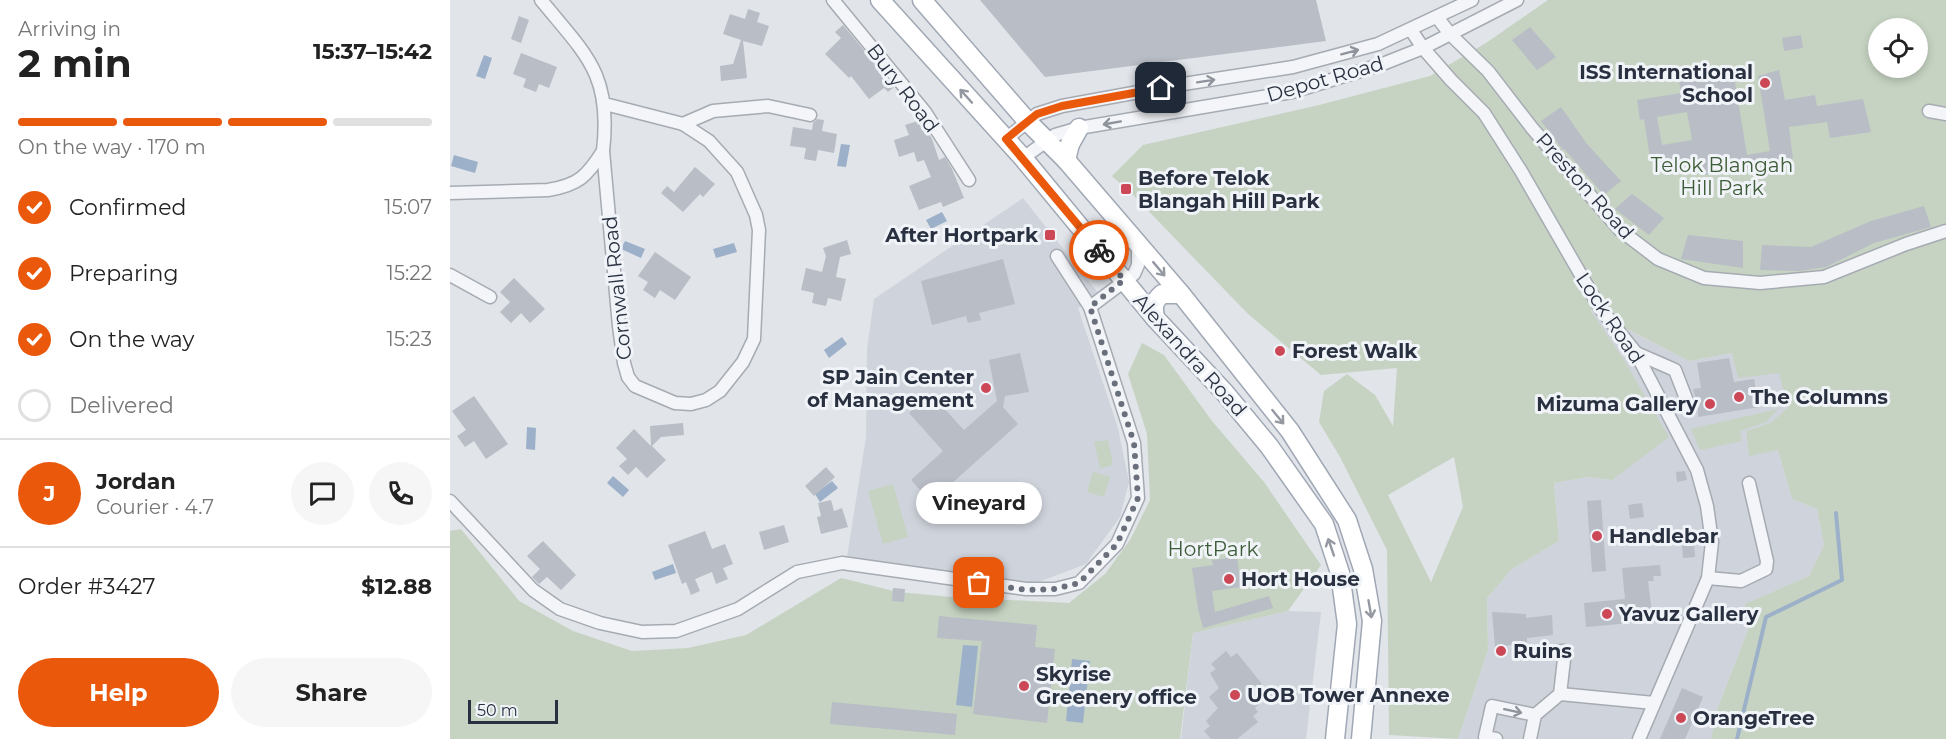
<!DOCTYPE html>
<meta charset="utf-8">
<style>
body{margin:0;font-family:Montserrat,sans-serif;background:#f6f6f6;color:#222;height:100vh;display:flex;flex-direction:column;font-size:22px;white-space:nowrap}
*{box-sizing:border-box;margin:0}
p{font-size:20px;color:#767676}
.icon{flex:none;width:33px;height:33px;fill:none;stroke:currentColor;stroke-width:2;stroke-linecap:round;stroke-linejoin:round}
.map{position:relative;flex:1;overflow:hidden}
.panel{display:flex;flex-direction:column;background:#fff;width:450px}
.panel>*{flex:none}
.fabs{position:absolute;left:1418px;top:18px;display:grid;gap:12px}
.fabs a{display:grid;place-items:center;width:60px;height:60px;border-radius:50%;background:#fff;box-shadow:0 3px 9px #0003;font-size:30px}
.scale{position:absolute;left:18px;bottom:15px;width:90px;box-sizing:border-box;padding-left:6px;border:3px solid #293141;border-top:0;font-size:16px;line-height:21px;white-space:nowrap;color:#293141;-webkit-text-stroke:4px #f0f3f7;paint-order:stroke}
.pin{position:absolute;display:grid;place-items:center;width:51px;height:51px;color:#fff;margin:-26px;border-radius:12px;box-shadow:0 3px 9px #0006}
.courier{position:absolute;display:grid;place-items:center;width:60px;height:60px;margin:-30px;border:4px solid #ea580c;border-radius:50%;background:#fff;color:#222;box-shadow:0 2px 8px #0007}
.bubble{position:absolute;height:42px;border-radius:21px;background:#fff;box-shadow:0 3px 9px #0003;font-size:20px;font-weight:700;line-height:42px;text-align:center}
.head em{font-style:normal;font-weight:700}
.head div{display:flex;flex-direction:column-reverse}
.head{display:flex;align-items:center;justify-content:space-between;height:102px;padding:0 18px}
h1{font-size:39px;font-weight:700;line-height:45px}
.bar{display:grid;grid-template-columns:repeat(4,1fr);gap:9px 6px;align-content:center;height:72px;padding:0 18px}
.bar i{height:8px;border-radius:4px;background:#e0e0e0}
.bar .active{background:#ea580c}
.bar p{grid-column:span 4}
.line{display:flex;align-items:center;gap:15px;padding:0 18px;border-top:2px solid #e0e0e0}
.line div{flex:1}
.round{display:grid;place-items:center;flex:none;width:63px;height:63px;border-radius:32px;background:#f6f6f6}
ol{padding:0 18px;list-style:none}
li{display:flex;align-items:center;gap:18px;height:66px}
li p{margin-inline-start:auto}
li .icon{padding:6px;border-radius:50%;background:#ea580c;color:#fff;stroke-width:4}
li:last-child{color:#767676}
li i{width:33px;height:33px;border:3px solid #e0e0e0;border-radius:50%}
.cta{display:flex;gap:12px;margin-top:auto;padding:12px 18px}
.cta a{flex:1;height:69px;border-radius:36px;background:#ea580c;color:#fff;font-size:24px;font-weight:700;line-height:69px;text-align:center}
.cta a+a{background:#f6f6f6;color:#222}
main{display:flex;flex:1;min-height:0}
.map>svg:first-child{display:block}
.built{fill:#cfd3db}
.green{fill:#c6d3c2;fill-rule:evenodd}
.water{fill:#9cb0c9}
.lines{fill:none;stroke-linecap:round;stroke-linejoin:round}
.stream{stroke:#9cb0c9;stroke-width:4}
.building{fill:#b8bdc6;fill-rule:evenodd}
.street-casing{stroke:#a6abb3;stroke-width:15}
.primary-casing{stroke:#a0a8b5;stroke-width:21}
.street{stroke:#f3f5f8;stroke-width:12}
.primary{stroke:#fff;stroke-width:18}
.oneway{stroke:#8e939c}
.oneway2{stroke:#9498a0}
.done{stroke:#69707c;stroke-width:6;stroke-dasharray:0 10.8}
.route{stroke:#ea580c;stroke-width:8}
.poi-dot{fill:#cc4857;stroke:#f0f3f7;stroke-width:2}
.labels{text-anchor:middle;stroke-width:6;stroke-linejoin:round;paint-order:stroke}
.poi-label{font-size:20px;font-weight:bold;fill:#293141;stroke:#f0f3f7;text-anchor:start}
.street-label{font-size:20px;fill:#293141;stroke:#f0f3f7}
.park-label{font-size:20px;fill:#3d5c37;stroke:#f0f3f7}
</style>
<main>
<section class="panel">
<div class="head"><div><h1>2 min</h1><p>Arriving in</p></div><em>15:37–15:42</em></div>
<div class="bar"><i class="active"></i><i class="active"></i><i class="active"></i><i></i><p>On the way · 170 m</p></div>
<ol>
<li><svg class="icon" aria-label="check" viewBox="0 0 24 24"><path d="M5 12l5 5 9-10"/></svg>Confirmed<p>15:07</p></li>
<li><svg class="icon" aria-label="check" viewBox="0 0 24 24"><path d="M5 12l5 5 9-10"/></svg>Preparing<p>15:22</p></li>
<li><svg class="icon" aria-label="check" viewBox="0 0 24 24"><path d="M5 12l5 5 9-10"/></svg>On the way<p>15:23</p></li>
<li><i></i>Delivered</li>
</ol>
<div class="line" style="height:108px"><b class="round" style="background:#ea580c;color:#fff">J</b><div><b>Jordan</b><p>Courier · 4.7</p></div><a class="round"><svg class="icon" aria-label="chat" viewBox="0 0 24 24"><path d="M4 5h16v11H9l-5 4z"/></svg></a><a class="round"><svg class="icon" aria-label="phone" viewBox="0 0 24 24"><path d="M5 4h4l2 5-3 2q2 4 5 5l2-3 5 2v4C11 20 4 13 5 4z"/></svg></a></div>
<div class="line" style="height:78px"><div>Order #3427</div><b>$12.88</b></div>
<div class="cta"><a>Help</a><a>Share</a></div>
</section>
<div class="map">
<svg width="1496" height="739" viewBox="0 0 1496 739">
<rect width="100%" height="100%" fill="#e1e4e9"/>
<g class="built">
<path d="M573,198L649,294L628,308L668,428L679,482L670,517L636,564L581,585L397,557L416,437L417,349L424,299Z"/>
<path d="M1139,310L1239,361L1282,353L1329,372L1339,408L1320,423L1296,431L1299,455L1328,450L1342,499L1367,509L1374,545L1359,576L1296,604L1298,630L1267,710L1261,739H1008L1038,650L1037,598L1062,569L1109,541L1104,483L1138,477L1162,480L1172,357Z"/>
<path d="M838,611L871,612L856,739H731L743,633Z"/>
</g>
<g class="green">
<path d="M1098,0H1496V739H1261L1267,710L1298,630L1295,604L1359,576L1374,545L1367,509L1342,499L1328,450L1299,456L1296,431L1320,423L1338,408L1329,373L1288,378L1282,353L1239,361L1140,310L1172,357L1219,437L1162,480L1138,477L1104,483L1109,541L1062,569L1037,598L1038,650L1008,739L939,735L937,550L890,457L869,422L874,391L897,374L925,395L943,426L947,368L871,375L798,314L684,196L662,176L693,145L869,105L980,76L1036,43ZM1428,28H1467V68H1428ZM1004,457L1013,507L981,582L938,495Z"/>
<path d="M692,343L714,355L762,421L814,482L871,565L838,611L743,633L730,739H0V531L11,529L69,601L123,631L182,651L238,648L296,635L391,578L448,592L502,597L619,603L655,574L680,540L700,500L697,434L678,374Z"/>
<path d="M1328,409L1316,422L1290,431L1292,441L1250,450L1241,429Z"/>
<path d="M658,440L663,465L650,468L644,442Z"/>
<path d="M643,472L660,477L654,497L637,492Z"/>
<path d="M443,484L458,537L433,544L418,491Z"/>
</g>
<g class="water">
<path d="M34,55L42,58L35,79L26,76Z"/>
<path d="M391,144L400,145L396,167L387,166Z"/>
<path d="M4,155L28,162L25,173L1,166Z"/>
<path d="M492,212L497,221L481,229L476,220Z"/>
<path d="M175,241L195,249L191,258L171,249Z"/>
<path d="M284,243L287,252L266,258L263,249Z"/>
<path d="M392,337L397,344L379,358L374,350Z"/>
<path d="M77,427L86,428L85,450L76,449Z"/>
<path d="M163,476L179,490L173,497L157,483Z"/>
<path d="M382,481L388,488L370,502L365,494Z"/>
<path d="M223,564L226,573L205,580L202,572Z"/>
<path d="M513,645L528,646L522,707L506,705Z"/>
<path d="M622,659L640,661L633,723L616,721Z"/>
</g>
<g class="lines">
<path class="stream" d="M1287,739L1316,617L1392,580L1386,513"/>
</g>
<g class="building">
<path d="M530,0H866L876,41L595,77Z"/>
<path d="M298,9L310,13L307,22L319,26L312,46L293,41L297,78L271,81L270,66L283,64L291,40L273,34L280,14L295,19Z"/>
<path d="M69,16L79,20L71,43L61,39Z"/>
<path d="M393,25L444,87L438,92L434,88L419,99L401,76L399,78L375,54L391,38L385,32Z"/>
<path d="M1080,27L1106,57L1087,70L1062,40Z"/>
<path d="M1351,35L1353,48L1334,51L1332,38Z"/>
<path d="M71,53L107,67L99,88L89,84L86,92L73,87L76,79L63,74Z"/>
<path d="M1329,70L1335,100L1365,95L1367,106L1413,99L1421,132L1380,138L1377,122L1339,127L1343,159L1304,162L1305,167L1254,175L1251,161L1219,167L1207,153L1200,158L1194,119L1190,120L1187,100L1231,93L1229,81L1251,77V82L1284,76L1297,155L1320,151L1308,76ZM1237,112L1242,140L1212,145L1207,117Z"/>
<path d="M1111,107L1137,144L1171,181L1154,195L1114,149L1113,150L1091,121Z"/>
<path d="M367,119L374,120L372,131L387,134L384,153L368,150L366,161L354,159L356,148L340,146L343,127L362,130L363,123Z"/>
<path d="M471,120L482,139L489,160L495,157L502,169L514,198L493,207L491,202L469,210L459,186L481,177L474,160L467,162L464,152L449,157L444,140L459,135L455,125Z"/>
<path d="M245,167L265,184L253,197L250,194L233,212L211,193L217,186L224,192Z"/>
<path d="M1182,194L1214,218L1199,235L1165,209Z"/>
<path d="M1474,206L1481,227L1424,243L1376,267L1349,271L1310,270L1312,245L1361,247L1421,221Z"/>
<path d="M1238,235L1293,241V268L1231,259Z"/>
<path d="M397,240L401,254L390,257L386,277L396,279L391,301L378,298L376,306L362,303L364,293L351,290L356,268L372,272L376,256L373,248Z"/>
<path d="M205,252L241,277L225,300L210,290L205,298L193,290L198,282L188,276Z"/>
<path d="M553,259L565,304L529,313L531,320L518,323L516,316L482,325L471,281Z"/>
<path d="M64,278L95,309L80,323L71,313L61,323L50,312L60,302L50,292Z"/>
<path d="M570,353L579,392L555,396L553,407L568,424L481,502L461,480L493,451L459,413L480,393L514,430L547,401L539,360Z"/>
<path d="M1279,358L1284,382L1304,379L1309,407L1248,417V407L1243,389L1251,388L1247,363Z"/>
<path d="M24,396L58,444L36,459L24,441L15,447L7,436L16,430L2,411Z"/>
<path d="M233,423L234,435L211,437L202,446L216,460L197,478L186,467L178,475L169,466L177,459L166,448L184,429L201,446L200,426Z"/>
<path d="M376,467L385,477L364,496L355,486Z"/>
<path d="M1235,471L1237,480L1227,482L1226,472Z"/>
<path d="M381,500L384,511L392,508L398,527L371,534L367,517L371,516L368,503Z"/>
<path d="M1151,500L1156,571L1142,572L1137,501Z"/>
<path d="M1192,503L1194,517L1180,519L1178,505Z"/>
<path d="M334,525L339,542L314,550L309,532Z"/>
<path d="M255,531L262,549L275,544L283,564L273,568L278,579L266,584L262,572L245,579L250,591L241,595L236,582L232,584L218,545Z"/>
<path d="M93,541L126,575L111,590L97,577L89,584L82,577L90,569L77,556Z"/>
<path d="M1244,542L1245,557L1233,558L1232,543Z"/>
<path d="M787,557L791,587L762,591L765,612L819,596L823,608L753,628L748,609L742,568L763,565L762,560Z"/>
<path d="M1210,565L1211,576H1203L1204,581H1198L1203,621L1136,627L1134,603L1175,599L1172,568Z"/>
<path d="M443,588L455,589L454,602L442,601Z"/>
<path d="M1042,612L1076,614V618L1102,615L1103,635L1077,638V643L1045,647Z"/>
<path d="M489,616L587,625L585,647L605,649L597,723L523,714L532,641L487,638Z"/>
<path d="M776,651L781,657L787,653L812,684L807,688L811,693L806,698L810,703L805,708L808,712L803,716L808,722L787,739H761L754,731L760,726L756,721L768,708L759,697L769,688L760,673L766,669L761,664Z"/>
<path d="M1232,688L1253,697L1235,739H1210Z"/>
<path d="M382,702L507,714L505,735L380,724Z"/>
</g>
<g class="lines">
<g class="street-casing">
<g id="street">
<path d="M91,0C136,55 162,74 153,151L169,326L174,363L178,377L185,386L225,403L241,404L256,400L270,391L293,362L304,339L309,230L306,215L287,172L259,141L233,124L155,104"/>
<path d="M383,0L475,112L519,180"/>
<path d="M987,17L1000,34L1038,71L1082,128L1170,230L1208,259L1254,278L1310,283L1374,277L1456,244L1496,231"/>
<path d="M961,30L973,48L1001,80L1034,113L1071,171L1150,308L1186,353L1247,470L1257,506L1262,542L1258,578L1189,739"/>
<path d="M1479,111L1496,114"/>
<path d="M233,124L263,111L318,106L360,115"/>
<path d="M556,139L587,114L612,106L727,85L843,67L928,44L1022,0"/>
<path d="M573,158L605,135L629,128L842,92L930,65L973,48L1067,0"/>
<path d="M0,193L98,190C129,185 137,176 153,151"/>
<path d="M0,275L40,297"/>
<path d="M640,307L684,274L688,265V243"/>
<path d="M1186,353L1225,370L1240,409"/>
<path d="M0,501L83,590L110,609L150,623L192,632L226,631L288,609L347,572L392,563L576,589H605L629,583L667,544L688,498L684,443L640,307L607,256"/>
<path d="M1258,578L1291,581L1316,569L1317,561L1299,483"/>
<path d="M1110,694L1204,703"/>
<path d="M1046,739L1035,737L1042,706L1085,715"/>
<path d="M1080,739L1085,715L1110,694L1115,651L1091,652"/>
</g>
</g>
<g class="primary-casing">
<g id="primary">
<path d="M430,0L573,158L705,318L775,393L819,446L874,524L890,573L897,624L885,739"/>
<path d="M472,0L578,122L616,160L731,294L840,431L897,520L913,569L922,621L911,739"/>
<path d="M616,160L620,144L629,128"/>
<path d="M705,318C703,307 703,302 712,294H731"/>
</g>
</g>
<use href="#street" class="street"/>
<use href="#primary" class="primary"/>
</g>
<defs><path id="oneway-shaft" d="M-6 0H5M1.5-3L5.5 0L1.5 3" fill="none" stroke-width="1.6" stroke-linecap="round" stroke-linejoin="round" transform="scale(1.5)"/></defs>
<g class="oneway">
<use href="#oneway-shaft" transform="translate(900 52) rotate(-15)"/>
<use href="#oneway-shaft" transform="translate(756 81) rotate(-9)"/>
<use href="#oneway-shaft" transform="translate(662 123) rotate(170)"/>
<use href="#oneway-shaft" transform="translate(1063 711) rotate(12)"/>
</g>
<g class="oneway2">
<use href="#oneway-shaft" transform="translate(516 96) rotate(-132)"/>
<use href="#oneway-shaft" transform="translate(709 269) rotate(50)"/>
<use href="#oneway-shaft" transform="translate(828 417) rotate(51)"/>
<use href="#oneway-shaft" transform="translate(881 547) rotate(-109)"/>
<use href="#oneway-shaft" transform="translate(920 609) rotate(80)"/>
</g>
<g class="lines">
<path class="done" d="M529,583L576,590L605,589L629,583L667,544L688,498L684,443L640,307L674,280L649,250"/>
<path class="route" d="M649,250L556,139L587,114L612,106L711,88"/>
</g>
<g class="poi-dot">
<circle cx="1315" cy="83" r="6"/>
<rect x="670" y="183" width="12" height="12" rx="3"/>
<rect x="594" y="229" width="12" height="12" rx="3"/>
<circle cx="830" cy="351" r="6"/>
<circle cx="536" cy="388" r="6"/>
<circle cx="1289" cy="397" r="6"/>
<circle cx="1260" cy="404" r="6"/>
<circle cx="1147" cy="536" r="6"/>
<circle cx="779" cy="579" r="6"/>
<circle cx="1157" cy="614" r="6"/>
<circle cx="1051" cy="651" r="6"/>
<circle cx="574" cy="686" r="6"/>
<circle cx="785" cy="695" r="6"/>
<circle cx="1231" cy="718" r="6"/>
</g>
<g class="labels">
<g class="poi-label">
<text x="1303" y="79" text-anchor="end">ISS International<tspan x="1303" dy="23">School</tspan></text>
<text x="688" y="185">Before Telok<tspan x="688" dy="23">Blangah Hill Park</tspan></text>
<text x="588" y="242" text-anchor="end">After Hortpark</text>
<text x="842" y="358">Forest Walk</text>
<text x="524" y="384" text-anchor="end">SP Jain Center<tspan x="524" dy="23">of Management</tspan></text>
<text x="1301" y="404">The Columns</text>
<text x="1248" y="411" text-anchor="end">Mizuma Gallery</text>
<text x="1159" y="543">Handlebar</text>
<text x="791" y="586">Hort House</text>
<text x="1169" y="621">Yavuz Gallery</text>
<text x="1063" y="658">Ruins</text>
<text x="586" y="681">Skyrise<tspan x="586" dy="23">Greenery office</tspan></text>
<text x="797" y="702">UOB Tower Annexe</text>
<text x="1243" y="725">OrangeTree</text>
</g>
<g class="street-label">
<text transform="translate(875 79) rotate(-16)" y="7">Depot Road</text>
<text transform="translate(453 88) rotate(53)" y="7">Bury Road</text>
<text transform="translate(1135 186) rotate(48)" y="7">Preston Road</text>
<text transform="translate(167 288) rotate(-96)" y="7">Cornwall Road</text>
<text transform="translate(1160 318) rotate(56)" y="7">Lock Road</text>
<text transform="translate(740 355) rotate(48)" y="7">Alexandra Road</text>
</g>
<g class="park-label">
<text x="1272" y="172">Telok Blangah<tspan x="1272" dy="23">Hill Park</tspan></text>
<text x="763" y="556">HortPark</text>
</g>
</g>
</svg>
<div class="fabs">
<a><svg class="icon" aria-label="locate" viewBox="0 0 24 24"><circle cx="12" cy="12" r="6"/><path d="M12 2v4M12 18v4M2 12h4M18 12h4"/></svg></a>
</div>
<div class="scale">50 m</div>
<div class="pin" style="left:529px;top:583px;background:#ea580c"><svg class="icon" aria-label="bag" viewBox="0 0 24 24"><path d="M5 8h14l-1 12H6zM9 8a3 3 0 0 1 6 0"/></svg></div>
<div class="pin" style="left:711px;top:88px;background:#1f2937"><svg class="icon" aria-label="home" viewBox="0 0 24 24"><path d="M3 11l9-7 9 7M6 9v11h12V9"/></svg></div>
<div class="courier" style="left:649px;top:250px"><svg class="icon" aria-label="bike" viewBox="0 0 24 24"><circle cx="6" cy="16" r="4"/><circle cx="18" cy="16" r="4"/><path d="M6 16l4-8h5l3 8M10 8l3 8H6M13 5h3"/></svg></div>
<div class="bubble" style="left:466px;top:482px;width:126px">Vineyard</div>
</div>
</main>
